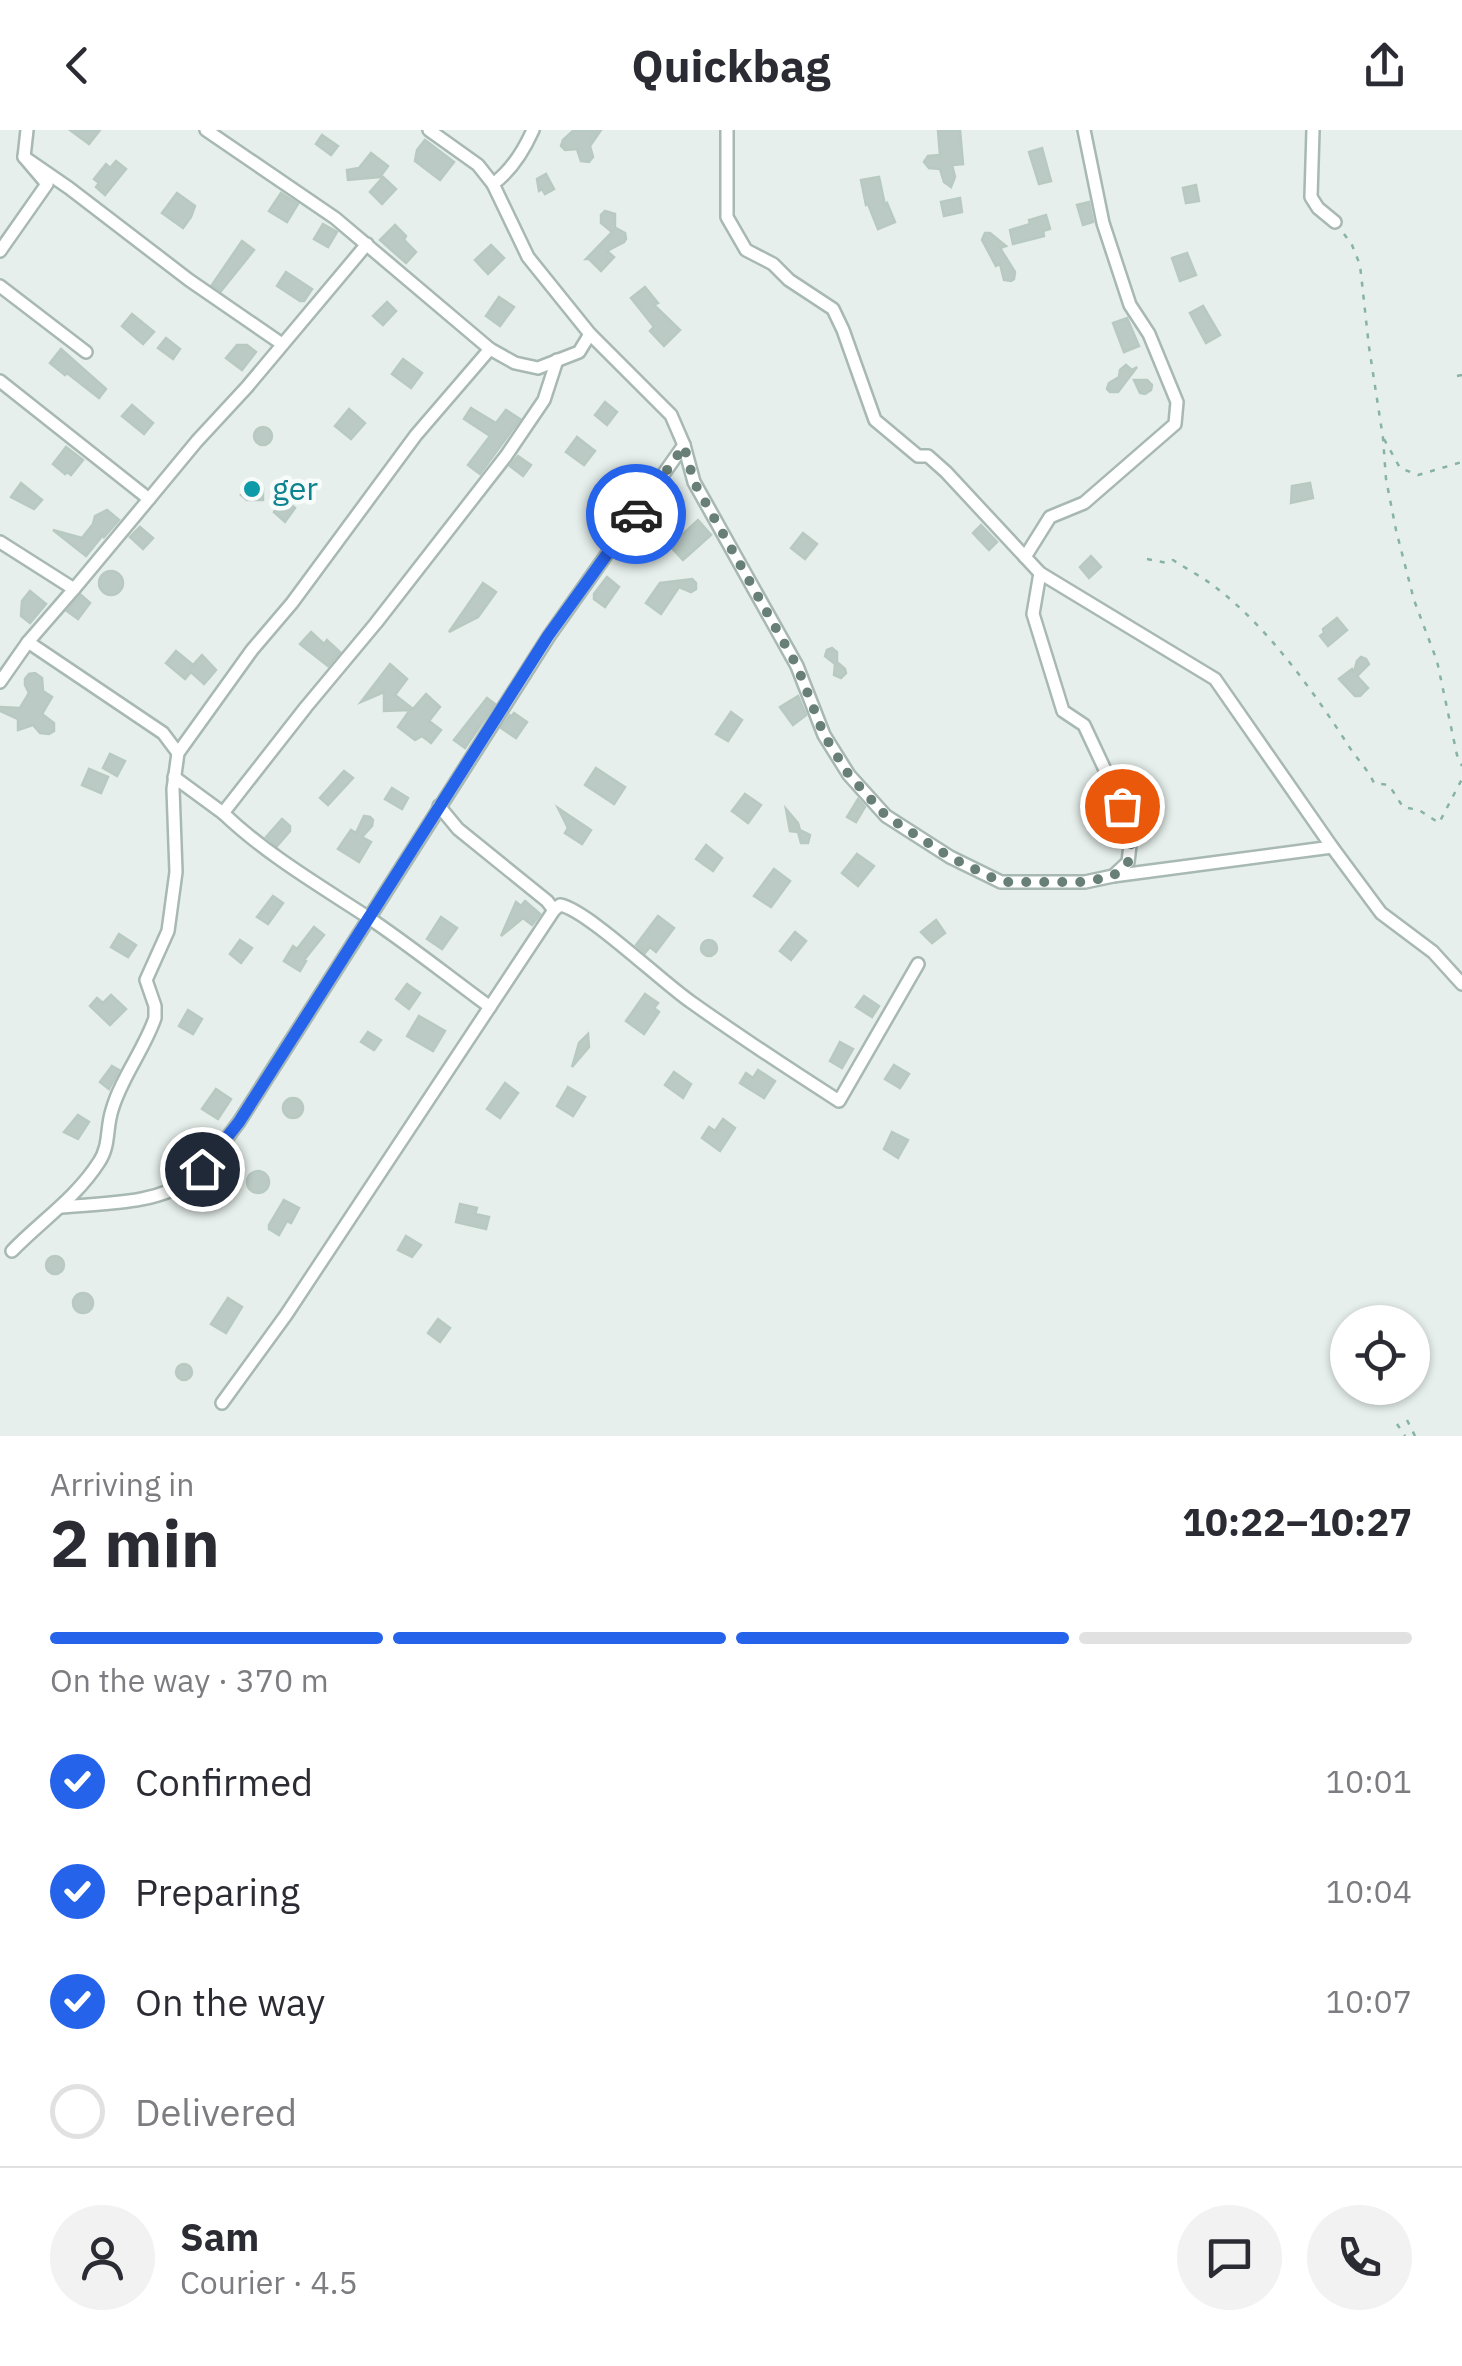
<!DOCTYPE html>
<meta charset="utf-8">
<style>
body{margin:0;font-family:"IBM Plex Sans",sans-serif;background:#f2f2f3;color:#2b2b33;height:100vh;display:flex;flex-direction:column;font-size:38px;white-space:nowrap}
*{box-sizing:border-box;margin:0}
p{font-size:32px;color:#7c7c81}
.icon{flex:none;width:55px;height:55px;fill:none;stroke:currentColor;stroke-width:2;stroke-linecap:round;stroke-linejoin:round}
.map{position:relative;height:1306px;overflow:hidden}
.panel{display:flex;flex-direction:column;background:#fff;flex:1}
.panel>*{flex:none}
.tools{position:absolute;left:1330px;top:1175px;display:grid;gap:20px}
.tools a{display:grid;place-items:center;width:100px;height:100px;border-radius:50%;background:#fff;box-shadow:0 2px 8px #0004;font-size:50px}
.pin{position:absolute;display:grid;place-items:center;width:85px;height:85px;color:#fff;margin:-42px;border:5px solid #fff;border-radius:50%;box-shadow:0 2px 10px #0007}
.courier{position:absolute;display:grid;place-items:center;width:100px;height:100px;margin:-50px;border:8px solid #2563eb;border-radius:50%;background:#fff;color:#222;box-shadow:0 2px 12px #0007}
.summary em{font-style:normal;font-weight:700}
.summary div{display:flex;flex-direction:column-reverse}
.summary{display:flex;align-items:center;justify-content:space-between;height:170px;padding:0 50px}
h1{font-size:65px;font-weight:700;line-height:75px}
.bar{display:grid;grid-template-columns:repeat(4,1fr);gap:15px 10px;align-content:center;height:120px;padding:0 50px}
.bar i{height:12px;border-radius:8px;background:#e1e1e2}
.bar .active{background:#2563eb}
.bar p{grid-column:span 4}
.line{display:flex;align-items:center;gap:25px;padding:0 50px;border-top:2px solid #e1e1e2}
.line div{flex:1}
.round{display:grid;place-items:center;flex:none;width:105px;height:105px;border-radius:52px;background:#f2f2f3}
ol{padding:0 50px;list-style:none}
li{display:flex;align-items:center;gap:30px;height:110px}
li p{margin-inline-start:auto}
li .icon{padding:10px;border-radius:50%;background:#2563eb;color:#fff;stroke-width:4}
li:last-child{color:#7c7c81}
li i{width:55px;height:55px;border:5px solid #e1e1e2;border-radius:50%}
header{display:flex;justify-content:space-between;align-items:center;height:130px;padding:0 50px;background:#fff;font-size:45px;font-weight:700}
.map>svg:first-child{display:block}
.building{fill:#bbcac4;stroke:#b8c9c2;stroke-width:2.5}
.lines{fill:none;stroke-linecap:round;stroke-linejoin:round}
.street-casing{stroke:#a8b8b2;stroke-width:16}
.path{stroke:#86b3a5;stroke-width:2.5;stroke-dasharray:5 8;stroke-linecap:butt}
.street{stroke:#fff;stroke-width:11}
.done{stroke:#687f78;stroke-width:10;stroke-dasharray:0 18}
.route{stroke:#2563eb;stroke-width:12}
.culture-dot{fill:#0f9aa8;stroke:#f7fbf9;stroke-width:4}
.labels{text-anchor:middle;stroke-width:9;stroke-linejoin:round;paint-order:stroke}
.culture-label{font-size:32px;fill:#0d838f;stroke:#f7fbf9;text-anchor:start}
</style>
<header><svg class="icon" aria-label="back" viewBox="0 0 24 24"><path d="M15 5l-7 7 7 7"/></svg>Quickbag<svg class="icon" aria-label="share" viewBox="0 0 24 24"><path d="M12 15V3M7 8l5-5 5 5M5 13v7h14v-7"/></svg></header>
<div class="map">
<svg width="1462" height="1306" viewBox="0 0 1462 1306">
<rect width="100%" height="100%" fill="#e6efeb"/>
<g class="building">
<path d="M70,0H100L89,14Z"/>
<path d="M574,0H601L590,16L593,27L589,32L581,31L577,19L565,20L561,16L563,10Z"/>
<path d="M938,0H960L963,34L952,35L955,47L951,57L944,52L940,39L929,38L924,32L928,26L940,25Z"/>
<path d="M322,5L338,16L331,25L316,14Z"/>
<path d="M425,10L454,32L440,50L415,31L417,20Z"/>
<path d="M1042,18L1051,51L1039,54L1029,22Z"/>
<path d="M371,23L388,36L380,47L348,50L347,40L359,38Z"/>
<path d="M116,31L126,39L105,65L96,57L99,53L94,49L106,34L110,38Z"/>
<path d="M546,44L554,59L545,64L542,59L539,61L537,49Z"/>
<path d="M383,47L396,59L382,74L370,62Z"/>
<path d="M879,47L885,75L887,73L895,92L878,99L868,74L866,75L861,50Z"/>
<path d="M1196,55L1199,71L1186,73L1183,58Z"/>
<path d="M177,63L195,76L191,87L183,98L162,83Z"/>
<path d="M281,63L298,74L287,92L269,81Z"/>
<path d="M960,68L962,82L944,86L941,72Z"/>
<path d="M1089,72L1093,92L1083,95L1077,75Z"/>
<path d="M605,81L615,84V99L616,98L625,103L626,109L624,112L607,121L614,127L601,141L589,129H586L612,102L601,93V85Z"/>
<path d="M1046,85L1050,99L1043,101L1044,106L1013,114L1010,100L1030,94L1029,90Z"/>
<path d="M323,94L337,102L328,117L314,109Z"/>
<path d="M395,95L406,106L404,110L416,122L406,133L380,110Z"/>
<path d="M985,103H990L1006,116L1000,118L1015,142L1014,149L1011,151L1004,150L1000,134L996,136L982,110Z"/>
<path d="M242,111L254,120L221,161L212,155Z"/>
<path d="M491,115L504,128L488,144L475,130Z"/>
<path d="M1187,123L1196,145L1180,151L1172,128Z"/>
<path d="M286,142L312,159L304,171H300L277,156Z"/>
<path d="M645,157L658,173L654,175L680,200L664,216L650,201L654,197L631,168Z"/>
<path d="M499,167L514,177L500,196L486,186Z"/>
<path d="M387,172L396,181L383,195L373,186Z"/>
<path d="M1203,176L1220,205L1206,213L1190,183Z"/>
<path d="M132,184L154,202L143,214L122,196Z"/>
<path d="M1127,188L1139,216L1124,222L1113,193Z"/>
<path d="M166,208L180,219L173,229L158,218Z"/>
<path d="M237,215H247L256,222L242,240L226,228Z"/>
<path d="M61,219L106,259L99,268L67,243L65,245L50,233Z"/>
<path d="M403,229L422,243L411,258L392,244Z"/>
<path d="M1126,235L1132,240L1137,237L1118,262H1110L1107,259L1109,253L1119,247L1120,240Z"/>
<path d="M1134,250H1147L1152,255L1151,260L1145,264L1140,263Z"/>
<path d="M605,272L617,282L607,295L595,285Z"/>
<path d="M132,275L153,293L144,304L122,286Z"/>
<path d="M471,278L496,293L506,280L520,289L480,344L468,335L490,306L464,289Z"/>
<path d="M349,279L365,293L351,309L335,296Z"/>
<circle cx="263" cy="306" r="9"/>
<path d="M577,307L595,321L584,335L566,322Z"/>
<path d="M66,317L83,330L71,345L67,342L65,344L53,334Z"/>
<path d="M518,326L531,335L523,346L510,336Z"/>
<path d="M257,350L263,358V370H247L241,365Z"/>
<path d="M21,353L42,370L34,379L11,367Z"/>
<path d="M1310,353L1313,368L1291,373L1292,356Z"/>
<path d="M284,369L295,378L285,392L274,382Z"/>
<path d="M107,380L119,390L104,407L103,405L86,426L53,400L82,408L93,394L95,386Z"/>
<path d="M698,390L711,405L683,430L670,416Z"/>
<path d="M981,395L997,412L989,420L973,403Z"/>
<path d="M140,397L153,408L143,419L130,407Z"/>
<path d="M803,403L817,414L805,429L791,418Z"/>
<path d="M1091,426L1101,437L1089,448L1080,437Z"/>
<circle cx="111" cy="453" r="12"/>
<path d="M607,447L619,457L605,477L594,469V464Z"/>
<path d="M692,449L696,453V459L691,462L679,457L661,484L646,473L660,453Z"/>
<path d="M483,453L496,462L478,487L449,502Z"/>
<path d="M30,461L46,474L30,493L21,486L22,471Z"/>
<path d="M81,465L90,473L78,489L67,481Z"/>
<path d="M1337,488L1347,500L1328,516L1320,506L1324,503L1323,499Z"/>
<path d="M311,502L324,514L327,510L340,522L328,536L300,514Z"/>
<path d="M832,518L837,522V532L845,539L846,543L841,548L834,545L835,534L825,526L827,520Z"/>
<path d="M176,521L193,535L202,525L216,540L204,554L191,542L185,549L166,533Z"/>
<path d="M1361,527L1366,529L1369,534L1357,546L1368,558L1360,566H1355L1339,549L1352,539L1354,542L1357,531Z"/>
<path d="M390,534L407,549L395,565L413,579L426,564L440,577L429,591L441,600L431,613L422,606L415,610L398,597L410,580L384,581V562L361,572Z"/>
<path d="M35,543L42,548L43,561L52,567L42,584L54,593V601L49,604L40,603L33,595L18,600V589L0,581V577L20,578L29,563L25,555V549L29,544Z"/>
<path d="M798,566L806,585L793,595L780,577Z"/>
<path d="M487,568L495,574L465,618L454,610Z"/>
<path d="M731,582L742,590L728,611L716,604Z"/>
<path d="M514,583L527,592L516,608L501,598L510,585L512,586Z"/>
<path d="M110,624L125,631L117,646L103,638Z"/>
<path d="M596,638L625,657L614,674L585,655Z"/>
<path d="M89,639L108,647L101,663L82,655Z"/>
<path d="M344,641L353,648L328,675L320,668Z"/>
<path d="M392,658L408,668L402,679L385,669Z"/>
<path d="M745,664L761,675L748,693L732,681Z"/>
<path d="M858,669L865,677L856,692L847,687Z"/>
<path d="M558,678L591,700L582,714L565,703L568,698Z"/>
<path d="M786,679L798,693L800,700L810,705L808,713H801L798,702L790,701Z"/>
<path d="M364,686L370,687L373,690L372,696L362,707L371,712L359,732L338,719L351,700L356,703Z"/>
<path d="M282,689L290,696V701L277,716L266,707Z"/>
<path d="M706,715L722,728L713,741L696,729Z"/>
<path d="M857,724L874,736L858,756L842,743Z"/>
<path d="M774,739L790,751L771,777L754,766Z"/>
<path d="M273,766L283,773L268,794L257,787Z"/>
<path d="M525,771L540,784L538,787L532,795L523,788L501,806L516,772L521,776Z"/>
<path d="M658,786L674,798L656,822L650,817L645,823L636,815Z"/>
<path d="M441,787L457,798L442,819L427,809Z"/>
<path d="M936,790L945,803L932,813L921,802Z"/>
<path d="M314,797L324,805L304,830L306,831L300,841L284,831L293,816L297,819Z"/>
<path d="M795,802L806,811L791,830L780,821Z"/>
<path d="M119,804L136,815L128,827L111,817Z"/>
<path d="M240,810L252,818L241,833L230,824Z"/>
<circle cx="709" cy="818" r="8"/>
<path d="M407,854L420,863L409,879L396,869Z"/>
<path d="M645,864L658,873L654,878L659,882L644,904L626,891Z"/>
<path d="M111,865L126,879L110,895L90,876L97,868L103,873Z"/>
<path d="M864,866L879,876L872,887L856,877Z"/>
<path d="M188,880L202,889L193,904L179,896Z"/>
<path d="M419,886L445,901L433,921L407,906Z"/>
<path d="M368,902L381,910L374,920L361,912Z"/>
<path d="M588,904L589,917L572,937L579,913Z"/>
<path d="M840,912L853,919L842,938L830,931Z"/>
<path d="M894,935L909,944L900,958L885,949Z"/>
<path d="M112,936L119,940L109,959L100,952Z"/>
<path d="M758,940L775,951L764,968L740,953L746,943L753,948Z"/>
<path d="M674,942L691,954L683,968L665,955Z"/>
<path d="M505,953L518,963L500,988L487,979Z"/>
<path d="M568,957L585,967L573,986L557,976Z"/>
<path d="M216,959L231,969L218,989L202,979Z"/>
<circle cx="293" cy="978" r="10"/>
<path d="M78,985L89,992L78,1009L64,1002Z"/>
<path d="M723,989L735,998L720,1021L702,1008L709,997L715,1001Z"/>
<path d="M892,1002L908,1010L898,1028L884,1019Z"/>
<circle cx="258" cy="1052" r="11"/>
<path d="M284,1070L299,1078L291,1093L287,1091L279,1105L269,1099V1095Z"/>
<path d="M460,1074L477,1078L475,1084L489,1087L486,1099L456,1092Z"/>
<path d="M406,1106L421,1115L412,1127L398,1120Z"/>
<circle cx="55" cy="1135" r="9"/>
<circle cx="83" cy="1173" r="10"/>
<path d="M228,1168L242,1177L226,1203L211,1194Z"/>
<path d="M438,1189L450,1198L440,1212L428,1203Z"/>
<circle cx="184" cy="1242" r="8"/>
</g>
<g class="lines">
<g class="street-casing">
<g id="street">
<path d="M206,0L335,88L490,219L515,233L538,238L579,222L590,204"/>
<path d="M429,0L478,35L493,54L528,127L590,204L671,285L684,315L694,352L797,536L824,605L849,645L886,686L950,727L1001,752H1085L1113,746L1128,732L1131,707L1122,676L1084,595L1063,581L1033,484L1040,443"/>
<path d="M727,0V87L746,120L773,134L789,150L833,179L843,200L875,290L918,326H928L946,342L1040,443L1215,549L1332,717L1381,783L1433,822L1462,854"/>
<path d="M1313,0L1311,67L1318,78L1335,92"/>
<path d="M24,27L69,58L189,150L282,214"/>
<path d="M493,54C511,41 524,20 533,0"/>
<path d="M0,121L47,54L24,27L27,0"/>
<path d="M0,156L86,222"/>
<path d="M0,251L149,369L74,459L0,412"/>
<path d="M149,369L197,311L247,257L367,114"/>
<path d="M1025,427L1050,387L1084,373L1175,294L1177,272L1149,204L1130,175L1103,93L1084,0"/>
<path d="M28,512L163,603L178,623"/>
<path d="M0,552L28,512L74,459"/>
<path d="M174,647L223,683L306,577L376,493L506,326L544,270L557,230"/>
<path d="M439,676L458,699L547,771L554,780"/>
<path d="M223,683C266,724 317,754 366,786C408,814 449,847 490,877"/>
<path d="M1113,746L1332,717"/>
<path d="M61,1077C103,1073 157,1075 193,1048C211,1034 224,1011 239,992L549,506L684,315"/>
<path d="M12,1121C41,1091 76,1068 99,1032C110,1016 106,998 112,980C121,948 144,920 155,888V876L146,850L168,801L176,742L173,659L178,623L252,520L292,473L416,305L490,219"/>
<path d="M222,1273L286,1185L554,780L560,775C586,779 663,853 691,872C739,906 789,939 839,971L918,834"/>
</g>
</g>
<g class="path">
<path d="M1344,104L1352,115L1360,135L1369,217L1383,308L1386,349L1396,400L1414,470L1437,531L1457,625L1462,636"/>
<path d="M1457,246L1462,245"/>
<path d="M1384,309L1400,338L1418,345L1462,332"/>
<path d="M1147,429L1167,433L1173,430C1188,440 1205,448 1219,460C1268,498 1314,562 1348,615C1356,628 1367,638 1374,653L1389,655L1403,677L1419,680L1439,693L1462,649"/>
<path d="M1407,1290L1415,1306"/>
<path d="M1397,1294L1405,1306"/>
</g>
<use href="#street" class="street"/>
</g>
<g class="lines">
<path class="done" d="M636,384L684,316L694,352L797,536L824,605L849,645L886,686L950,727L1001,752H1085L1113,746L1128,732L1132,708L1122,676"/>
<path class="route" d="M202,1039L239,992L548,506L636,384"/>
</g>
<circle class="culture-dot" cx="252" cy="359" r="10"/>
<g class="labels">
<g class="culture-label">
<text x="272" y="370">ger</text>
</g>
</g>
</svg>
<div class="tools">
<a><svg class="icon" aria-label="locate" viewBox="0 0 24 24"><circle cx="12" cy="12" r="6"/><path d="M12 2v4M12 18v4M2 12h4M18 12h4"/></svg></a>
</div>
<div class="pin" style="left:1122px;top:676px;background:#ea580c"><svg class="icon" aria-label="bag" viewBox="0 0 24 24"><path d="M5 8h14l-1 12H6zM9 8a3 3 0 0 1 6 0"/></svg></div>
<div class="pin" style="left:202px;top:1039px;background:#1f2937"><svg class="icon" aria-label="home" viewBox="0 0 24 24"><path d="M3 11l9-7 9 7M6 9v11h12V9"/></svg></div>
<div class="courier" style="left:636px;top:384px"><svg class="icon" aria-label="car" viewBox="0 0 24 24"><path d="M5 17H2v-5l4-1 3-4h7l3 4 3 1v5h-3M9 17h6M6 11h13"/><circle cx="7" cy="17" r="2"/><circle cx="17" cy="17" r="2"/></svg></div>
</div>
<section class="panel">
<div class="summary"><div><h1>2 min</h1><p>Arriving in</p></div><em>10:22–10:27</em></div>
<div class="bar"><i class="active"></i><i class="active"></i><i class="active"></i><i></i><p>On the way · 370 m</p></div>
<ol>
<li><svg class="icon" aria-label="check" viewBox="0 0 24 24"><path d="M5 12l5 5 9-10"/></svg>Confirmed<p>10:01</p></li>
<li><svg class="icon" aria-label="check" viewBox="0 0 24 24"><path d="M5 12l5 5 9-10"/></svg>Preparing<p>10:04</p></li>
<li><svg class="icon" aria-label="check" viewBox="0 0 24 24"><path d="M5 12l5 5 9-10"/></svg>On the way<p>10:07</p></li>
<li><i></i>Delivered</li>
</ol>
<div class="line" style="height:180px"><a class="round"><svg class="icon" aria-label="person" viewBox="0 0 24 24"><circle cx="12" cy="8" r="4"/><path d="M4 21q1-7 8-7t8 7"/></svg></a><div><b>Sam</b><p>Courier · 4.5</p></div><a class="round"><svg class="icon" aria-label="chat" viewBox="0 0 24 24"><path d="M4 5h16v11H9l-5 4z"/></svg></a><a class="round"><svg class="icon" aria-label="phone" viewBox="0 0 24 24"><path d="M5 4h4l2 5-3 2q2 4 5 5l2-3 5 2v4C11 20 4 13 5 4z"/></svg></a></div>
</section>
